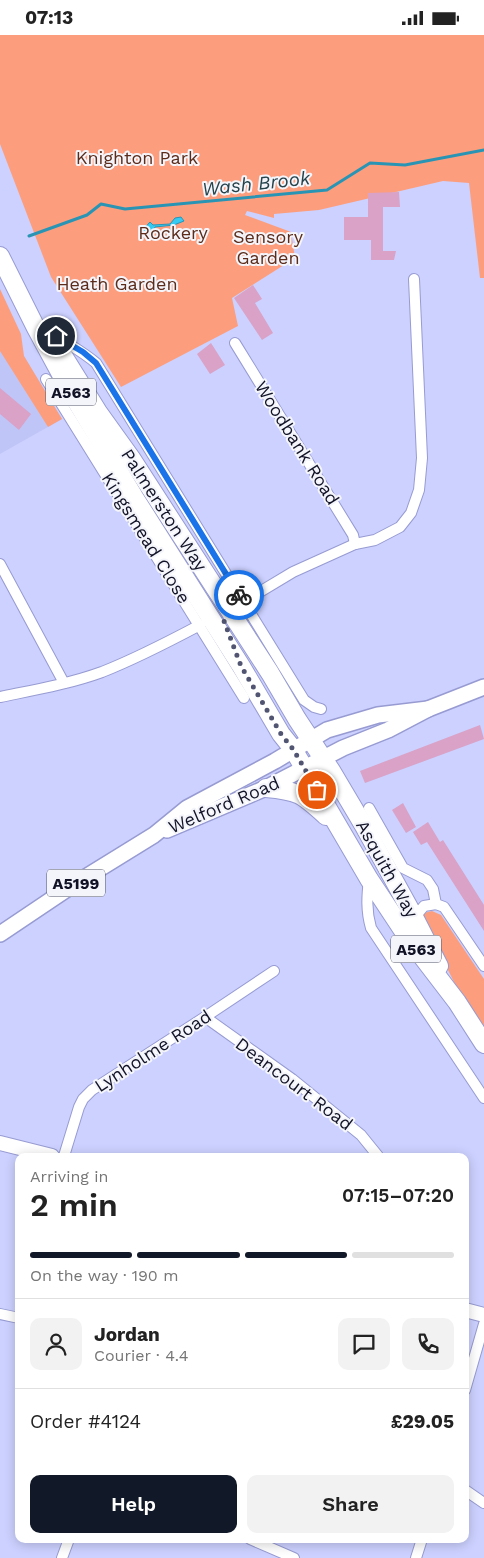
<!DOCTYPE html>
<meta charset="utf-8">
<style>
body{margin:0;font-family:"Work Sans",sans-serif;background:#f2f2f2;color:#222;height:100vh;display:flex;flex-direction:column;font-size:19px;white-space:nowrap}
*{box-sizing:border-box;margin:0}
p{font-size:16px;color:#767676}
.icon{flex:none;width:28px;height:28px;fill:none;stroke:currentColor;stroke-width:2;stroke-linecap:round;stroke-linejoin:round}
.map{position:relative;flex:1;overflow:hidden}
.panel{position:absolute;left:15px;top:1118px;width:454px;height:390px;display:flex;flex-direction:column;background:#fff;border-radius:10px;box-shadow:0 2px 12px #0003}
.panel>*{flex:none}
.pin{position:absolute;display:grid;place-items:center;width:42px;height:42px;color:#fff;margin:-21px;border:2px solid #fff;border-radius:50%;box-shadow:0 1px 5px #0007}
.courier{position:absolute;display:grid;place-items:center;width:50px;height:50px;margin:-25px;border:4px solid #1a73e8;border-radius:50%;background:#fff;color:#222;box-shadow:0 1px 6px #0007}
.summary em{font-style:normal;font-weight:600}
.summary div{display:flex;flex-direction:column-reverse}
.summary{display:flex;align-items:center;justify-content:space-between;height:85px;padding:0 15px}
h1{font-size:32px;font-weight:600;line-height:38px}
.bar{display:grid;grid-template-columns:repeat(4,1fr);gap:8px 5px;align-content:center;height:60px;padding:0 15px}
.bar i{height:6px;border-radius:4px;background:#e0e0e0}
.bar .current{background:#111827}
.bar p{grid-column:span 4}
.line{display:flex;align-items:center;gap:12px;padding:0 15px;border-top:1px solid #e0e0e0}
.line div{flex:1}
.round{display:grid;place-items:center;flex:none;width:52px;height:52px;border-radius:10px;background:#f2f2f2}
.action{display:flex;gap:10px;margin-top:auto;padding:10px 15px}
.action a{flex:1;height:58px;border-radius:10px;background:#111827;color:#fff;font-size:20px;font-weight:600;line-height:58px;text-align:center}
.action a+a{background:#f2f2f2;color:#222}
.status{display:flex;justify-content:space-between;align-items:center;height:35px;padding:0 25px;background:#fff;direction:ltr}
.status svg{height:14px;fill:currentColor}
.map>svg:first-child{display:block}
.built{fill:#c0c5f8}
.green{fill:#fc9e7d}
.water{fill:#35cbf2;stroke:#2a94b5}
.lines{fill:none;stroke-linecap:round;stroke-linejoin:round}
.stream{stroke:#2a94b5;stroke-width:3}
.building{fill:#d9a2c6}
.street-casing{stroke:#979bd2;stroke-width:12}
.secondary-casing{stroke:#979bd2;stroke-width:16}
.primary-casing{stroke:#979bd2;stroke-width:18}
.highway-casing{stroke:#979bd2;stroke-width:20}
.street{stroke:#fff;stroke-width:10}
.secondary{stroke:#fff;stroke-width:14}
.primary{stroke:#fff;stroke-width:15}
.highway{stroke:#fff;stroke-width:18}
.done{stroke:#525572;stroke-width:5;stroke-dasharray:0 9}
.route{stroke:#1a73e8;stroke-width:6}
.labels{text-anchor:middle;stroke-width:4;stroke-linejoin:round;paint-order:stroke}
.shield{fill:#f4f5fb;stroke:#555666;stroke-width:1}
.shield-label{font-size:16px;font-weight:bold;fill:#111226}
.park-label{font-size:18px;fill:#5c2b19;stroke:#f4f5fb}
.street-label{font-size:18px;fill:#111226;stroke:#f4f5fb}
.water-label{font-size:19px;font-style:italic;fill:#25424b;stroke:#f4f5fb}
</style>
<div class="status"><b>07:13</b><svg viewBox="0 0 49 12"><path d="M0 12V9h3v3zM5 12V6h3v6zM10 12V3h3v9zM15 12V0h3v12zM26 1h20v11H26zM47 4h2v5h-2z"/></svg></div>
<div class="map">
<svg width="484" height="1523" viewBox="0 0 484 1523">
<rect width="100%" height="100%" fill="#ccd1ff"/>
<path class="built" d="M0,274L17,310L62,384L0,419Z"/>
<g class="green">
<path d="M0,0H484V243H480L469,148L443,146L319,175L274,179V183L247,176L245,180L291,197L295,223L232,263L238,291L121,352L51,242L0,109Z"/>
<path d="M0,254L21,299L24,321L62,384L48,392L0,316Z"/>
<path d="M432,876L441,880L484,944V994L463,965L423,885L424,878Z"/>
</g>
<path class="water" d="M181,182L184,186L174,190L155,192L152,198L145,202L141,197L150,187L153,190L170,189L175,183Z"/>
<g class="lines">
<path class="stream" d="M29,201L87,180L101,169L125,174L327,155L370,128L405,130L484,115"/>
</g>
<g class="building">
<path d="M399,157L400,172H383V216H396L394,225H371V205H344V182H368V158Z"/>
<path d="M253,250L262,264L255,268L273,298L262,305L234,263Z"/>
<path d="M211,308L225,330L210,339L197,319Z"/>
<path d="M0,353L31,379L19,395L0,379Z"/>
<path d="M480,690L484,704L365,748L360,736Z"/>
<path d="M403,768L416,792L406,798L392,775Z"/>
<path d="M428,787L440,807L443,805L484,870V896L427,807L421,810L413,797Z"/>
</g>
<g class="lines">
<g class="street-casing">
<g id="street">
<path d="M45,293C62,306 81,315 96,328L304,665L314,672L321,674"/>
<path d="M235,308L353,500L355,509"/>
<path d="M46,344L244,663"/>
<path d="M0,529L64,648"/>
<path d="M238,570L293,537L355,509L375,505L400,492L411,478L419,455L422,423L414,244"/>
<path d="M0,662C34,655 69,649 102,637C135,624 168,607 200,590"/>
<path d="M369,773L403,833L427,845L433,854L436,869L444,872L484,931"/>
<path d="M369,844C367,861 366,876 371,893L484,1063"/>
<path d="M414,883L424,871L436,869"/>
<path d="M205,982L292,1044L361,1100L378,1121"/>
<path d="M64,1121L79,1072L83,1064L92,1055L205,982L274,936"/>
<path d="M0,1279L19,1283"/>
<path d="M465,1355L484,1289"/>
<path d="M465,1455L484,1468"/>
<path d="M250,1504L294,1523"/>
<path d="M62,1523L69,1504"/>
<path d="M416,1523L422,1504"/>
</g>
</g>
<g class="secondary-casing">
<g id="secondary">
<path d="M0,1108L52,1121"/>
<path d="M465,1275L484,1280"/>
</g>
</g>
<g class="primary-casing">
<g id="primary">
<path d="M167,795L266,753L343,713L388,695L428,674L484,652"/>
<path d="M0,899L73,850L154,800L187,773L275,726L327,695L378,680L428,674"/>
</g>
</g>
<g class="highway-casing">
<g id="highway">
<path d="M0,221L36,293L69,354L134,462L241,631L281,699L293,714L369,844L408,903L457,967L484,1009"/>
<path d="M62,319L98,377L131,423L270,638L297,684L332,737L364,791L412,878L439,931"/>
<path d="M266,753C299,756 302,759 326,781"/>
</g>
</g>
<use href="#street" class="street"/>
<use href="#secondary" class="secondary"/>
<use href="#primary" class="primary"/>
<use href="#highway" class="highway"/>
</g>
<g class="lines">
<path class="done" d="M239,560L243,566C235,572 226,576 224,586L241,631L281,699L293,714L317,755"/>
<path class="route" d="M56,301L83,317L96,328L239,560"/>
</g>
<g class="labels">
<g class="shield">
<rect x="46" y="343.5" width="50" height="27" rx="4"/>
<rect x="47" y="834.5" width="58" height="27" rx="4"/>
<rect x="391" y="900.5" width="50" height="27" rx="4"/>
</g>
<g class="shield-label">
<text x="71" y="363">A563</text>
<text x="76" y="854">A5199</text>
<text x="416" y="920">A563</text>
</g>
<g class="park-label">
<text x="137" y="129">Knighton Park</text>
<text x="173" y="204">Rockery</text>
<text x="268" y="208">Sensory<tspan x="268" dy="21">Garden</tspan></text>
<text x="117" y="255">Heath Garden</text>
</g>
<g class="street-label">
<text transform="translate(297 408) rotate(58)" y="6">Woodbank Road</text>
<text transform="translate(164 475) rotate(57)" y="6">Palmerston Way</text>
<text transform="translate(146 503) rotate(58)" y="6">Kingsmead Close</text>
<text transform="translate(224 770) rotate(-23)" y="6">Welford Road</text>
<text transform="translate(387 834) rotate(61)" y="6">Asquith Way</text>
<text transform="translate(153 1016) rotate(-33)" y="6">Lynholme Road</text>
<text transform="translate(294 1049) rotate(37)" y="6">Deancourt Road</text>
</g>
<g class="water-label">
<text transform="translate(256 148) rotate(-6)" y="7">Wash Brook</text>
</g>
</g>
</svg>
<div class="pin" style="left:317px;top:755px;background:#ea580c"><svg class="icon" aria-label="bag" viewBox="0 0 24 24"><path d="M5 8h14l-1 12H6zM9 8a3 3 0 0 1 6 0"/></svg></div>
<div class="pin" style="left:56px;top:301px;background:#1f2937"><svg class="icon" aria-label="home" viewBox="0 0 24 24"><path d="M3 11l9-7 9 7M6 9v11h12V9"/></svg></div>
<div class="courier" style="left:239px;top:560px"><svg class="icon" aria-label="bike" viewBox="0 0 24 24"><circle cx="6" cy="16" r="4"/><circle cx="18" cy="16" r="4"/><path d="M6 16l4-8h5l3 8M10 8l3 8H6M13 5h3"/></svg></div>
<section class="panel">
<div class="summary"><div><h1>2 min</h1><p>Arriving in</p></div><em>07:15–07:20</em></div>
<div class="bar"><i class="current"></i><i class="current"></i><i class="current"></i><i></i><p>On the way · 190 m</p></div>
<div class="line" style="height:90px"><a class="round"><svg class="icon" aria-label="person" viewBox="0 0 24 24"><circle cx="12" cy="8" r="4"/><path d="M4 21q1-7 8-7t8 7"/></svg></a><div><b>Jordan</b><p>Courier · 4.4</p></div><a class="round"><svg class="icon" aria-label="chat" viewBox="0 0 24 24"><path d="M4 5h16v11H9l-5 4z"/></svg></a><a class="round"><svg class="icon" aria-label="phone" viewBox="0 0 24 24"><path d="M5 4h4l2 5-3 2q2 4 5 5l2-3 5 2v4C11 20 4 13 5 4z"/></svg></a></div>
<div class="line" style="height:65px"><div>Order #4124</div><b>£29.05</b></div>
<div class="action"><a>Help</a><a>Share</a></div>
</section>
</div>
